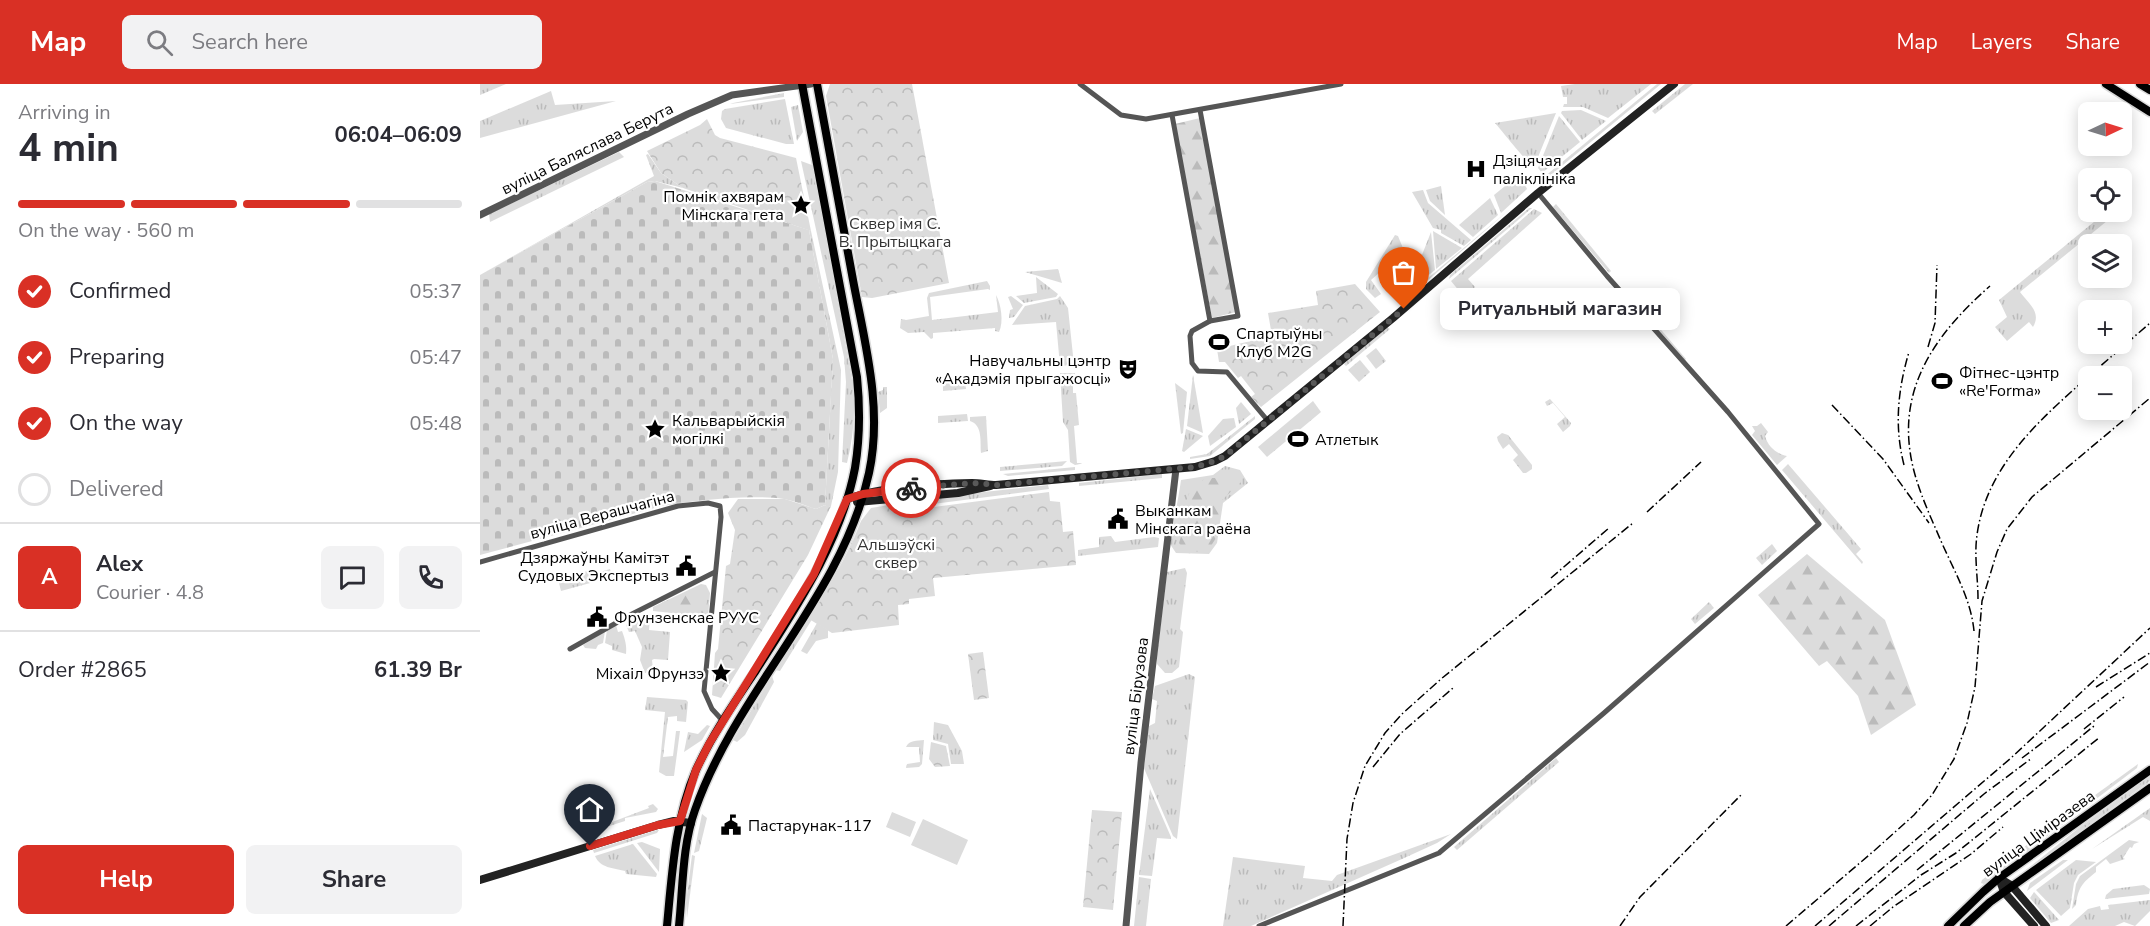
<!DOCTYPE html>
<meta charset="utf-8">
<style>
body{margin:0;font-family:"Nunito Sans",sans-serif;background:#f2f2f3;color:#2b2b33;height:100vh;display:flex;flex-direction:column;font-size:22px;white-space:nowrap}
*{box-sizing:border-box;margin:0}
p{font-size:20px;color:#7c7c81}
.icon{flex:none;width:33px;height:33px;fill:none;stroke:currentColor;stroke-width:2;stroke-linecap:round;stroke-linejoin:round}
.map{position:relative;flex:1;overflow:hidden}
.drawer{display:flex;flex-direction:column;background:#fff;width:480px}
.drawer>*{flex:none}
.needle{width:39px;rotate:86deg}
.tools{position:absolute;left:1598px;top:18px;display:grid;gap:12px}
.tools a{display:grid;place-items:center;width:54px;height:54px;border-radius:9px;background:#fff;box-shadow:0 3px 15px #0003;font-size:30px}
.pin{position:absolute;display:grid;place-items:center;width:51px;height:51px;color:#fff;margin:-62px -26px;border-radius:50% 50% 50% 0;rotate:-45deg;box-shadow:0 0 6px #0007}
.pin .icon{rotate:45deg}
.courier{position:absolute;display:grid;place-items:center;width:60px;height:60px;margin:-30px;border:4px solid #d93025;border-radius:50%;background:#fff;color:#222;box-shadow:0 2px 8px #0007}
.bubble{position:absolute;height:42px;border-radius:9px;background:#fff;box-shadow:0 3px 15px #0003;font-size:20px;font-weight:700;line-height:42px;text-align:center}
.headline em{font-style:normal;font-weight:700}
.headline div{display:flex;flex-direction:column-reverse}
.headline{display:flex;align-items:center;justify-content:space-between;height:102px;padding:0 18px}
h1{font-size:39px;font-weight:700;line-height:45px}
.bar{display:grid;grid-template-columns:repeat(4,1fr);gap:9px 6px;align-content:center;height:72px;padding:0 18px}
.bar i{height:8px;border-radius:4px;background:#e1e1e2}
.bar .selected{background:#d93025}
.bar p{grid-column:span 4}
.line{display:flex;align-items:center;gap:15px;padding:0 18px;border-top:2px solid #e1e1e2}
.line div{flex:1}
.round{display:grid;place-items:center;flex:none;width:63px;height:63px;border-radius:9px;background:#f2f2f3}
ol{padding:0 18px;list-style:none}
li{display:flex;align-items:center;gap:18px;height:66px}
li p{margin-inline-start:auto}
li .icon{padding:6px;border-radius:50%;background:#d93025;color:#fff;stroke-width:4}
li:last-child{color:#7c7c81}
li i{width:33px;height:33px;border:3px solid #e1e1e2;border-radius:50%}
.primary-button{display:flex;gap:12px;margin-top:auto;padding:12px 18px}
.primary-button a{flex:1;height:69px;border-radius:9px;background:#d93025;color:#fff;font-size:24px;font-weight:700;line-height:69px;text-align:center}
.primary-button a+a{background:#f2f2f3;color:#2b2b33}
header{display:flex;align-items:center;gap:36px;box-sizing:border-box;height:84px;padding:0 30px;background:#d93025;color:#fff}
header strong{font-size:28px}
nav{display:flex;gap:33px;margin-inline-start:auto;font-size:21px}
.search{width:420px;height:54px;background:#f2f2f3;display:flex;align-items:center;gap:15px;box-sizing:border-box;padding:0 21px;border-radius:9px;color:#7c7c81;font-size:22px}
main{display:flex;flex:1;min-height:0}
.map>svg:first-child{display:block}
.grass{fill:url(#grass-tufts)}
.forest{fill:url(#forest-firs)}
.cemetery{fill:url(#cemetery-stones)}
.park{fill:url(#park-crowns)}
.garden{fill:#dcdcdc}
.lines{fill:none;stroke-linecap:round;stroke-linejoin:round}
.primary-casing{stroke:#dbdbdb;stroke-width:11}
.minor{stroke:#555;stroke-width:5}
.tertiary{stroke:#555;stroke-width:7}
.secondary{stroke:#222;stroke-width:8}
.primary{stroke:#000;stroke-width:8}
.rail{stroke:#000;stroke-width:1.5;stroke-dasharray:9 3 1.5 3;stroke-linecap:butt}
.done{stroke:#595959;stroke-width:6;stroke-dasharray:0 10.8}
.route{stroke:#d93025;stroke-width:8}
.labels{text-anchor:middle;stroke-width:4.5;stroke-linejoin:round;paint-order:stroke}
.street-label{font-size:16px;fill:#000;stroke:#fff}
.poi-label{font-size:16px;fill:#000;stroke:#fff;text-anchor:start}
.park-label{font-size:16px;fill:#333;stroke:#fff}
</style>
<header>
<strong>Map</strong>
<div class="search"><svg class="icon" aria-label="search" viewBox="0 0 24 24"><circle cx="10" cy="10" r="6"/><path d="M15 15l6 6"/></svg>Search here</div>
<nav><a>Map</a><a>Layers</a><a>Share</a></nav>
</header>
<main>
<section class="drawer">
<div class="headline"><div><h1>4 min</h1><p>Arriving in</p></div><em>06:04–06:09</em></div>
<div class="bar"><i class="selected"></i><i class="selected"></i><i class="selected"></i><i></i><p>On the way · 560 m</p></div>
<ol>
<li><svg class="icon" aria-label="check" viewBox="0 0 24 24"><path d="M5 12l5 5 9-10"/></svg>Confirmed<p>05:37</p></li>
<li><svg class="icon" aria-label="check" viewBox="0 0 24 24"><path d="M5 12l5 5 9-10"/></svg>Preparing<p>05:47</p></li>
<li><svg class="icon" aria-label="check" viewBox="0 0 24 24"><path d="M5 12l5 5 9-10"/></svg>On the way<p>05:48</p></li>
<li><i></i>Delivered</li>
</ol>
<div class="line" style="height:108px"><b class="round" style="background:#d93025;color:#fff">A</b><div><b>Alex</b><p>Courier · 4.8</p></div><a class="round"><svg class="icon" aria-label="chat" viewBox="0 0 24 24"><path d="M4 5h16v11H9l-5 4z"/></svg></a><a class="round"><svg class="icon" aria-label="phone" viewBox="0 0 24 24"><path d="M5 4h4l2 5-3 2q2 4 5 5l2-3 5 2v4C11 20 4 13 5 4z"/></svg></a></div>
<div class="line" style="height:78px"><div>Order #2865</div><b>61.39 Br</b></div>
<div class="primary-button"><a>Help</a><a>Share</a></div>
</section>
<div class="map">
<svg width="1670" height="842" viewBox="0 0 1670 842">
<defs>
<pattern id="grass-tufts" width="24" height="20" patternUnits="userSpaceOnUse" patternTransform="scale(1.5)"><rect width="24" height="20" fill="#dcdcdc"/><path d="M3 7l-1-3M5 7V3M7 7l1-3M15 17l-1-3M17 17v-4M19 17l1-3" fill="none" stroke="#bbb"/></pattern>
<pattern id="forest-firs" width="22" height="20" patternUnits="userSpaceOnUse" patternTransform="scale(1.5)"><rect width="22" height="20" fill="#dcdcdc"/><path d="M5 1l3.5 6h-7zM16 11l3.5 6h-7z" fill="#bbb"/></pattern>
<pattern id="cemetery-stones" width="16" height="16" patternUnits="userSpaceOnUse" patternTransform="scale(1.5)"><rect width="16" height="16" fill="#dcdcdc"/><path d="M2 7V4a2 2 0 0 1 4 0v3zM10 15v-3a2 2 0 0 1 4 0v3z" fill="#bbb"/></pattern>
<pattern id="park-crowns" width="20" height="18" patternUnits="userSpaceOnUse" patternTransform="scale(1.5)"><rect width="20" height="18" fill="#dcdcdc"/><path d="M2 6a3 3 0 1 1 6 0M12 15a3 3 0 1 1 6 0" fill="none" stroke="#bbb"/></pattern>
</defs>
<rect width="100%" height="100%" fill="#fff"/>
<g class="grass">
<path d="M0,0H26L0,11Z"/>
<path d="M1095,0H1171L1128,34L1103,23H1083L1084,20H1087V13H1083L1081,2Z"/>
<path d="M1177,0H1181L1066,95L1064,93Z"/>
<path d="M1205,0H1213L1175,30L1172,27Z"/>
<path d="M71,7L75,21L136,17L0,54V37Z"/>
<path d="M304,9V13L250,20L253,19Z"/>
<path d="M305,15L314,60H306L246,44L241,35L242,27L245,25Z"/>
<path d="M318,21L323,48L317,57L311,23Z"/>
<path d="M1101,26L1126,37L1102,56L1081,29L1082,27Z"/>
<path d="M1076,29L1054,83C1047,79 1023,48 1015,39Z"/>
<path d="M1079,32L1100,58L1062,89L1058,84Z"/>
<path d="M139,68L144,73L10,138L9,130Z"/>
<path d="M168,70L181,89L203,104L175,97L167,98L0,191L174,92L166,71Z"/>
<path d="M321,77L332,81L334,89L372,296C376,324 374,351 367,379L362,378L366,298L364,273Z"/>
<path d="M1041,92L1047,105L1021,129L1014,111L1030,98Z"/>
<path d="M961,102L965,131L950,117L946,106Z"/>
<path d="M943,106L948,119L991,156L984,162L961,149V146L953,144L932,108Z"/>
<path d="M1010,114L1018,131L993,153L979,141Z"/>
<path d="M1076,120L1131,187L1129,189L1073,123Z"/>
<path d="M1049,124H1052L969,195L970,191Z"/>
<path d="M1030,125L938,205H935Z"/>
<path d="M1054,125L1062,129L988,195L995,203L984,213L971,197Z"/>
<path d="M1626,128H1638L1540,208C1548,219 1562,228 1553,243L1549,238L1527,257L1515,243L1527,233L1519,216Z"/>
<path d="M329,146L331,147L361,286L358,388L351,422L347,424L345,421L353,275Z"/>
<path d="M953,147L982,164L956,185Z"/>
<path d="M951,148L955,186L917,216L912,208L918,203L923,205L929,199L925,195L946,178L944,174L940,176Z"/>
<path d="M915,151L918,152L925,169L929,173L933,171V181L919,194L915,190L922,183L915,175L891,196L901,210L895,214L886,205V198Z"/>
<path d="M578,185L582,199L545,188Z"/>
<path d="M556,193L578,210L576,213L544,219L536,212L557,209Z"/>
<path d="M507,197L510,202V206L508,205L450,213L452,236L518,228L516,211C521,220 524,238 519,248L515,247V244L453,249V254L451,255L444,248L428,249L420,244L421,235L426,236L449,232L447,214L449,209Z"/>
<path d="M1147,206L1206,275L1205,276L1145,208Z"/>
<path d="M531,212L543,221L534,233L529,234L530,226L533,225L528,213Z"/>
<path d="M580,212L588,224L594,281L580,282L576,238L532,241L545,222L577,215Z"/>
<path d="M907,243L910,245L866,282L864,280Z"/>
<path d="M896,264L906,277L896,285L886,272Z"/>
<path d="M880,276L890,288L879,298L868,286Z"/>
<path d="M580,289H595L596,301L593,302V309H596L599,341L594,342L597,379H602L600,380L595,381L590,378L588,346L583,338Z"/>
<path d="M713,291L723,349L707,342Z"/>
<path d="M485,296L486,305L463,307V298Z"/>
<path d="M695,299L707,308L703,349L701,350Z"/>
<path d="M403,303H407V324L400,329L398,308L403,306Z"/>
<path d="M1070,315L1091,339L1090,342L1083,348L1077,340L1085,333L1073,319L1067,322L1065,318Z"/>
<path d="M833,317L841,328L787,373L778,363Z"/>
<path d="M761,318L771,330L759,340L756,324Z"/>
<path d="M487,330L488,337L458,339V332Z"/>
<path d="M506,332L508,367L501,369C500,358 503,341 490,337V333Z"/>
<path d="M775,332V335L730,372L710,375V373L727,370Z"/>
<path d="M754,334L756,343L730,362L728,352L743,335Z"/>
<path d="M1281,339L1288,348L1285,352C1288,363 1297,370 1307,372L1297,381L1272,351L1275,347L1272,342H1277Z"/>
<path d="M706,345L723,352L704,368L702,367Z"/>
<path d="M1022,349L1028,351L1052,381V385L1046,389H1043L1033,376L1038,371L1029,360L1023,365L1018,357L1017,353Z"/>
<path d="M587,377L582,382L520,387V383Z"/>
<path d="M1308,380L1381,465L1376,470L1383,478L1382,480L1302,386Z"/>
<path d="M745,382L760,386L768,399L743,419L737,459L729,470L696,469L690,460C693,438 698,418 701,396L733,391Z"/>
<path d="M595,383V386L528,392L523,390Z"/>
<path d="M682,390V394L599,402V399Z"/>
<path d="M568,401L569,405L453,420L450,414Z"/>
<path d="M377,446L362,487L300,587L295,586C324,540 357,496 377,446Z"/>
<path d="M631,452L635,458L674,453L679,454L678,463L598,472V466L619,463V453Z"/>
<path d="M1292,460L1297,467L1282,481L1276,474Z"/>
<path d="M705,484L707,489L700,545L703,548L699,583L692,589H685L677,580V570L687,488Z"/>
<path d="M115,485L120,488L130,485L132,493L81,507L78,495Z"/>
<path d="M221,500L226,501L230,509L228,533L173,527V523Z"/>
<path d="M1229,518L1234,524L1215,540L1211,535Z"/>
<path d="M157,534H170L169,546L190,548L188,576L174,575L172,576L174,596L169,588L165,589L160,576L162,563L155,547L149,548L146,541Z"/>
<path d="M337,539L348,546V554L336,557L327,570L321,567Z"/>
<path d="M136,541L138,548L142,547C145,555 147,562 146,570L132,566V562L125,559L127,546Z"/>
<path d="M125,547L123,559L118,561L116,565L105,564L103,561Z"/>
<path d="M709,590L715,593L697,755L693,752L663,682L669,642L675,639L677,617L672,615L675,602Z"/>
<path d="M292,592L294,598L265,651L257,658L253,656Z"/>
<path d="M167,613L206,616L208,618L206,638L197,637V632L188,633L183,673L193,672L196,647H200L194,692H186L179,688L185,628L165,626Z"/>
<path d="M454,638L468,641L482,667L484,680H471L468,660L453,656Z"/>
<path d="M227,641L230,642L222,656L204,668L208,648L218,650Z"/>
<path d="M444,656L442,680L439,683L426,684L427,680L440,678L439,663H426C429,656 437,657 444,656Z"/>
<path d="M1076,674L1079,678L977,766L974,763Z"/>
<path d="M1658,680L1657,684L1504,800L1501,799L1502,796L1553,756Z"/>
<path d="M1670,692V697L1541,790L1600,743Z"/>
<path d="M670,705L691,753V755L677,754L672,792L659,791Z"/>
<path d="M173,720L178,725L176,728L145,734V737L120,745L119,743L169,724L168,722Z"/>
<path d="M1670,724V737L1663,733L1612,765Z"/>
<path d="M222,730L227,734L219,767L214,769Z"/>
<path d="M177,746H179L177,749L114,769L113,766Z"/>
<path d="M971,750L957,759L922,775L771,842H743L753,773L825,782L823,794L852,797L857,791Z"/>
<path d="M1649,756L1659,758L1654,760L1652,764L1650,763L1643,774L1645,775L1630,780L1626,775L1616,783V788C1602,799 1598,804 1596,821L1592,825L1596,800L1600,792Z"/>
<path d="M162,758L180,765L179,788L157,759Z"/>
<path d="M153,760L177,790L176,793L146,790L145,787C133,784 120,784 115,772Z"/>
<path d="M212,771L215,772L207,834L206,819Z"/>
<path d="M1583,776H1588L1547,807L1550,799Z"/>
<path d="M1596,776L1616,778L1598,791L1594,799L1590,824L1581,832L1556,806Z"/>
<path d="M659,793L671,795L666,842H654Z"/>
<path d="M1664,801L1670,805L1669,810L1625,815L1626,811L1633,805Z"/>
<path d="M1554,808L1555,809L1579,836L1571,839L1550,814Z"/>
<path d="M1670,816V827L1655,842L1644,838L1635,842H1589L1608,825L1620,822L1621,826L1629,825L1628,821Z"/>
</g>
<g class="forest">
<path d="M720,34L756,228L732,234L695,40Z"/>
<path d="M745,387C754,388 758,389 761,398L742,416L736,454L727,468L705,467L699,459L703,446L713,437L717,424L707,416L711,404L726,394H735Z"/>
<path d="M1327,470L1405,536L1436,621L1391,651L1378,612L1347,577L1339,582L1278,511Z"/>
<path d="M218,506L220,510L226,511L227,518L225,530L214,527L206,528L200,522H192L187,528L176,524L183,518Z"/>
</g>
<path class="cemetery" d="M175,97L329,146L353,275L345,421L336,425C326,422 315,417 304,415C267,410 219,416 182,422L0,471V191L167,98Z"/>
<g class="park">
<path d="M350,0H432L469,199L392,214L382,213L346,12Z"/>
<path d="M227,35L235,51L240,54L316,74L331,147L203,104L181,89L167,67L220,41Z"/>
<path d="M875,200L900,228L781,323L771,313L775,310L761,292L758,294L745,278H739L737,265L792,252L788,229L838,221L836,207Z"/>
<path d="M569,408L570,417L580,418L583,448L593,447L596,481L453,494L455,512L429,515V520L418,521L419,541L352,549L329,535L368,469L381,437L391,424L421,419L422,425L442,423V415L450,414L454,423Z"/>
<path d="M258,415H305L336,425L345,421L347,423L351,422L328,471L241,614L232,611L235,569L238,565L246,482L250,480L255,446L248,429Z"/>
<path d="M503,568L509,614L494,616L488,570Z"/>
<path d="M451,658L466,662L470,682L455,683L449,675Z"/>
<path d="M612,726L642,728L633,826L603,823Z"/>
</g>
<g class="garden">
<path d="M412,728L436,738L430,753L406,743Z"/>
<path d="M443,735L488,756L477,781L431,761Z"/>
</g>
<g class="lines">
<g class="primary-casing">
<g id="primary">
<path d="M1626,0L1670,28"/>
<path d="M1660,0L1670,6"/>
<path d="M187,842C192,789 195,735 216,686C232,651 254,619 275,588C315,525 361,458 375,384C380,354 380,323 377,293L322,0"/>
<path d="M199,842C203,804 202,762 215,726C257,606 362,513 389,389C403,324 385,260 373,196C361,131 349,65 337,0"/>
<path d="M1468,842L1503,808L1519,794L1670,686"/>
<path d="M1484,842L1510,818L1670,704"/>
</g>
</g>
<g class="minor">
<path d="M600,0L641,31L666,35L861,0"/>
<path d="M720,26L758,232L730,237L712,247L710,252L712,279L718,287L747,288L788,337"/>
<path d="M692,31L730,237"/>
<path d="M0,478L198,422L228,419L240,422L241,433L224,607L232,625L243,637"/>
<path d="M90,565L152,530L235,488"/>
<path d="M779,842L959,769L1124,629L1339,440L1248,328L1127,192L1058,109"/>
</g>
<g class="tertiary">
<path d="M0,131L208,30L252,11L331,0"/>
<path d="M646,842L661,679L696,385"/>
</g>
<g class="secondary">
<path d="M367,415C405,402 452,400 492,399C500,399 508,401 516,401L715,383L735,377L745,372L913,234L1058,109L1194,0"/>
<path d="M377,418L478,409L510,402"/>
<path d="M1519,794L1532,802L1566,842"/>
<path d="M1519,794L1524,808L1554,842"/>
<path d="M0,796L178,741L194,737L211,739"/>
</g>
<use href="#primary" class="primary"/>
<g class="rail">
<path d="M1448,263L1455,239L1457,181"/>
<path d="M1609,292L1670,239"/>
<path d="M1352,321L1403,375L1449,439"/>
<path d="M1424,381C1414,342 1418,305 1429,268"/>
<path d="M1167,428L1221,378"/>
<path d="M1071,494L1129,444"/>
<path d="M1498,515C1498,494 1494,472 1497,451C1506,383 1559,336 1608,293"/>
<path d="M1494,547C1491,515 1474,487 1461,457C1449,429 1434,398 1430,367C1420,297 1461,245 1510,202"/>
<path d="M1616,603L1670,569"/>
<path d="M1604,645L1644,613"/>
<path d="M1542,674L1670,578"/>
<path d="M893,683L920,650L973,604"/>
<path d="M1437,786L1614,642"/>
<path d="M863,842L867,755L873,719L885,682L905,649L922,630L961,595L1153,439"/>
<path d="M1140,842L1160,813L1262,710"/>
<path d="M1306,842L1395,766L1434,731L1452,711L1474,675L1487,639L1495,603L1502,517L1517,468L1527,445L1552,413L1670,314"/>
<path d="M1335,842L1531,674L1670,544"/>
<path d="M1349,842L1504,710L1552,674"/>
<path d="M1376,842L1441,791L1476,769L1620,653"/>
<path d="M1390,842L1413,823L1491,770L1523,743"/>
</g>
</g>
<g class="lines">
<path class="done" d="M431,404L494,399L516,401L715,383L735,377L745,372L924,225"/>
<path class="route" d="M110,762L178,741L200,737L216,686L229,660L334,490L367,415L383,410L431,404"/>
</g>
<defs>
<g id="hospital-bare" transform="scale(1.62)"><path d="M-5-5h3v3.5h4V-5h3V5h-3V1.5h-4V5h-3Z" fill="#000" stroke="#fff" stroke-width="2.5" paint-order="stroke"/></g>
<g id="sight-bare" transform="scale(1.62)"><path d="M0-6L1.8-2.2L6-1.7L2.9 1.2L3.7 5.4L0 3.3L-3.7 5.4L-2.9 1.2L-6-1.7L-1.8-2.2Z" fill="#000" stroke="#fff" stroke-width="2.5" paint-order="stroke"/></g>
<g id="stadium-bare" transform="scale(1.62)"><path d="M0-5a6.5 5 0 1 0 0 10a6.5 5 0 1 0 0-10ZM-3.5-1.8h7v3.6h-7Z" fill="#000" stroke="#fff" stroke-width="2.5" paint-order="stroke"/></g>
<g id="theatre-bare" transform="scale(1.62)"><path d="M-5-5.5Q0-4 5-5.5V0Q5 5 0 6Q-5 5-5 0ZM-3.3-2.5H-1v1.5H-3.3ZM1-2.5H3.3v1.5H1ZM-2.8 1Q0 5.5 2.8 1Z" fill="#000" stroke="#fff" stroke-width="2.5" paint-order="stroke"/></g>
<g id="civic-bare" transform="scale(1.62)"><path d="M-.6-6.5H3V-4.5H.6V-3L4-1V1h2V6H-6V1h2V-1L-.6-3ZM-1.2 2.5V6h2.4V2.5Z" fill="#000" stroke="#fff" stroke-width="2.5" paint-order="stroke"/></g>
</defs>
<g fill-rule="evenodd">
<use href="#hospital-bare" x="996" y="85"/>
<use href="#sight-bare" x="321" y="121"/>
<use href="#stadium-bare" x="739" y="258"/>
<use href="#theatre-bare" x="648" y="285"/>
<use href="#stadium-bare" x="1462" y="297"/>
<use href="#sight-bare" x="175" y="345"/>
<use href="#stadium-bare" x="818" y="355"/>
<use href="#civic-bare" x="638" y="435"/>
<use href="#civic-bare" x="206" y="482"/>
<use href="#civic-bare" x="117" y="533"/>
<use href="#sight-bare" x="241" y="589"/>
<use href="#civic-bare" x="251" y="741"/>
</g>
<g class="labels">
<g class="street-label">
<text transform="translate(107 64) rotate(-26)" y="6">вуліца Баляслава Берута</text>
<text transform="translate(122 430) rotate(-15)" y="6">вуліца Верашчагіна</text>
<text transform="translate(655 612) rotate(-83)" y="6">вуліца Бірузова</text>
<text transform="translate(1558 749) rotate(-36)" y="6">вуліца Ціміразева</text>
</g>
<g class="poi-label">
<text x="1013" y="82">Дзіцячая<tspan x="1013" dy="18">паліклініка</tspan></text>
<text x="304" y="118" text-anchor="end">Помнік ахвярам<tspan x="304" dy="18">Мінскага гета</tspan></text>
<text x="756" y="255">Спартыўны<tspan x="756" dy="18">Клуб M2G</tspan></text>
<text x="631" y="282" text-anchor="end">Навучальны цэнтр<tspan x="631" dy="18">«Акадэмія прыгажосці»</tspan></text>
<text x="1479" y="294">Фітнес-цэнтр<tspan x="1479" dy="18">«Re'Forma»</tspan></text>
<text x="192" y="342">Кальварыйскія<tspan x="192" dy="18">могілкі</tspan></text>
<text x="835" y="361">Атлетык</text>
<text x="655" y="432">Выканкам<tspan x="655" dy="18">Мінскага раёна</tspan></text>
<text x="189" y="479" text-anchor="end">Дзяржаўны Камітэт<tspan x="189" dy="18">Судовых Экспертыз</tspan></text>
<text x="134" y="539">Фрунзенскае РУУС</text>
<text x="224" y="595" text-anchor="end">Міхаіл Фрунзэ</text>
<text x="268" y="747">Пастарунак-117</text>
</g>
<g class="park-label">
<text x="415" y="145">Сквер імя С.<tspan x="415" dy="18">В. Прытыцкага</tspan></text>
<text x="416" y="466">Альшэўскі<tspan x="416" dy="18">сквер</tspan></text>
</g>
</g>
</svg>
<div class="tools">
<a><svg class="needle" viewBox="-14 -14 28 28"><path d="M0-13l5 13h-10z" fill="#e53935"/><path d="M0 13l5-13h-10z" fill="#7c7c81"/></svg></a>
<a><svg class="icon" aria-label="locate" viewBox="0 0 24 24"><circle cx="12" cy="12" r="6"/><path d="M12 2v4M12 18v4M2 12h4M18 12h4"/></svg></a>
<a><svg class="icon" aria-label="layers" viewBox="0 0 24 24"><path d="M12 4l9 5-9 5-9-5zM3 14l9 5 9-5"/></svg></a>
<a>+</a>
<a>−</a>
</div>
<div class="pin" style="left:924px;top:225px;background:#ea580c"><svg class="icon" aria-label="bag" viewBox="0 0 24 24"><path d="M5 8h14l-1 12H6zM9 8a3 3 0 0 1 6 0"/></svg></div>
<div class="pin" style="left:110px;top:762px;background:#1f2937"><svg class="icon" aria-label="home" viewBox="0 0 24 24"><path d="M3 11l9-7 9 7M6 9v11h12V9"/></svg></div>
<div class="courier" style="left:431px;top:404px"><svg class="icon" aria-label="bike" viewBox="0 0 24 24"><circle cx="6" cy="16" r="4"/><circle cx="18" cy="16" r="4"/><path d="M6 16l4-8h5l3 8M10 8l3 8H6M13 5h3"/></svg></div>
<div class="bubble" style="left:960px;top:204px;width:240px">Ритуальный магазин</div>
</div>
</main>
